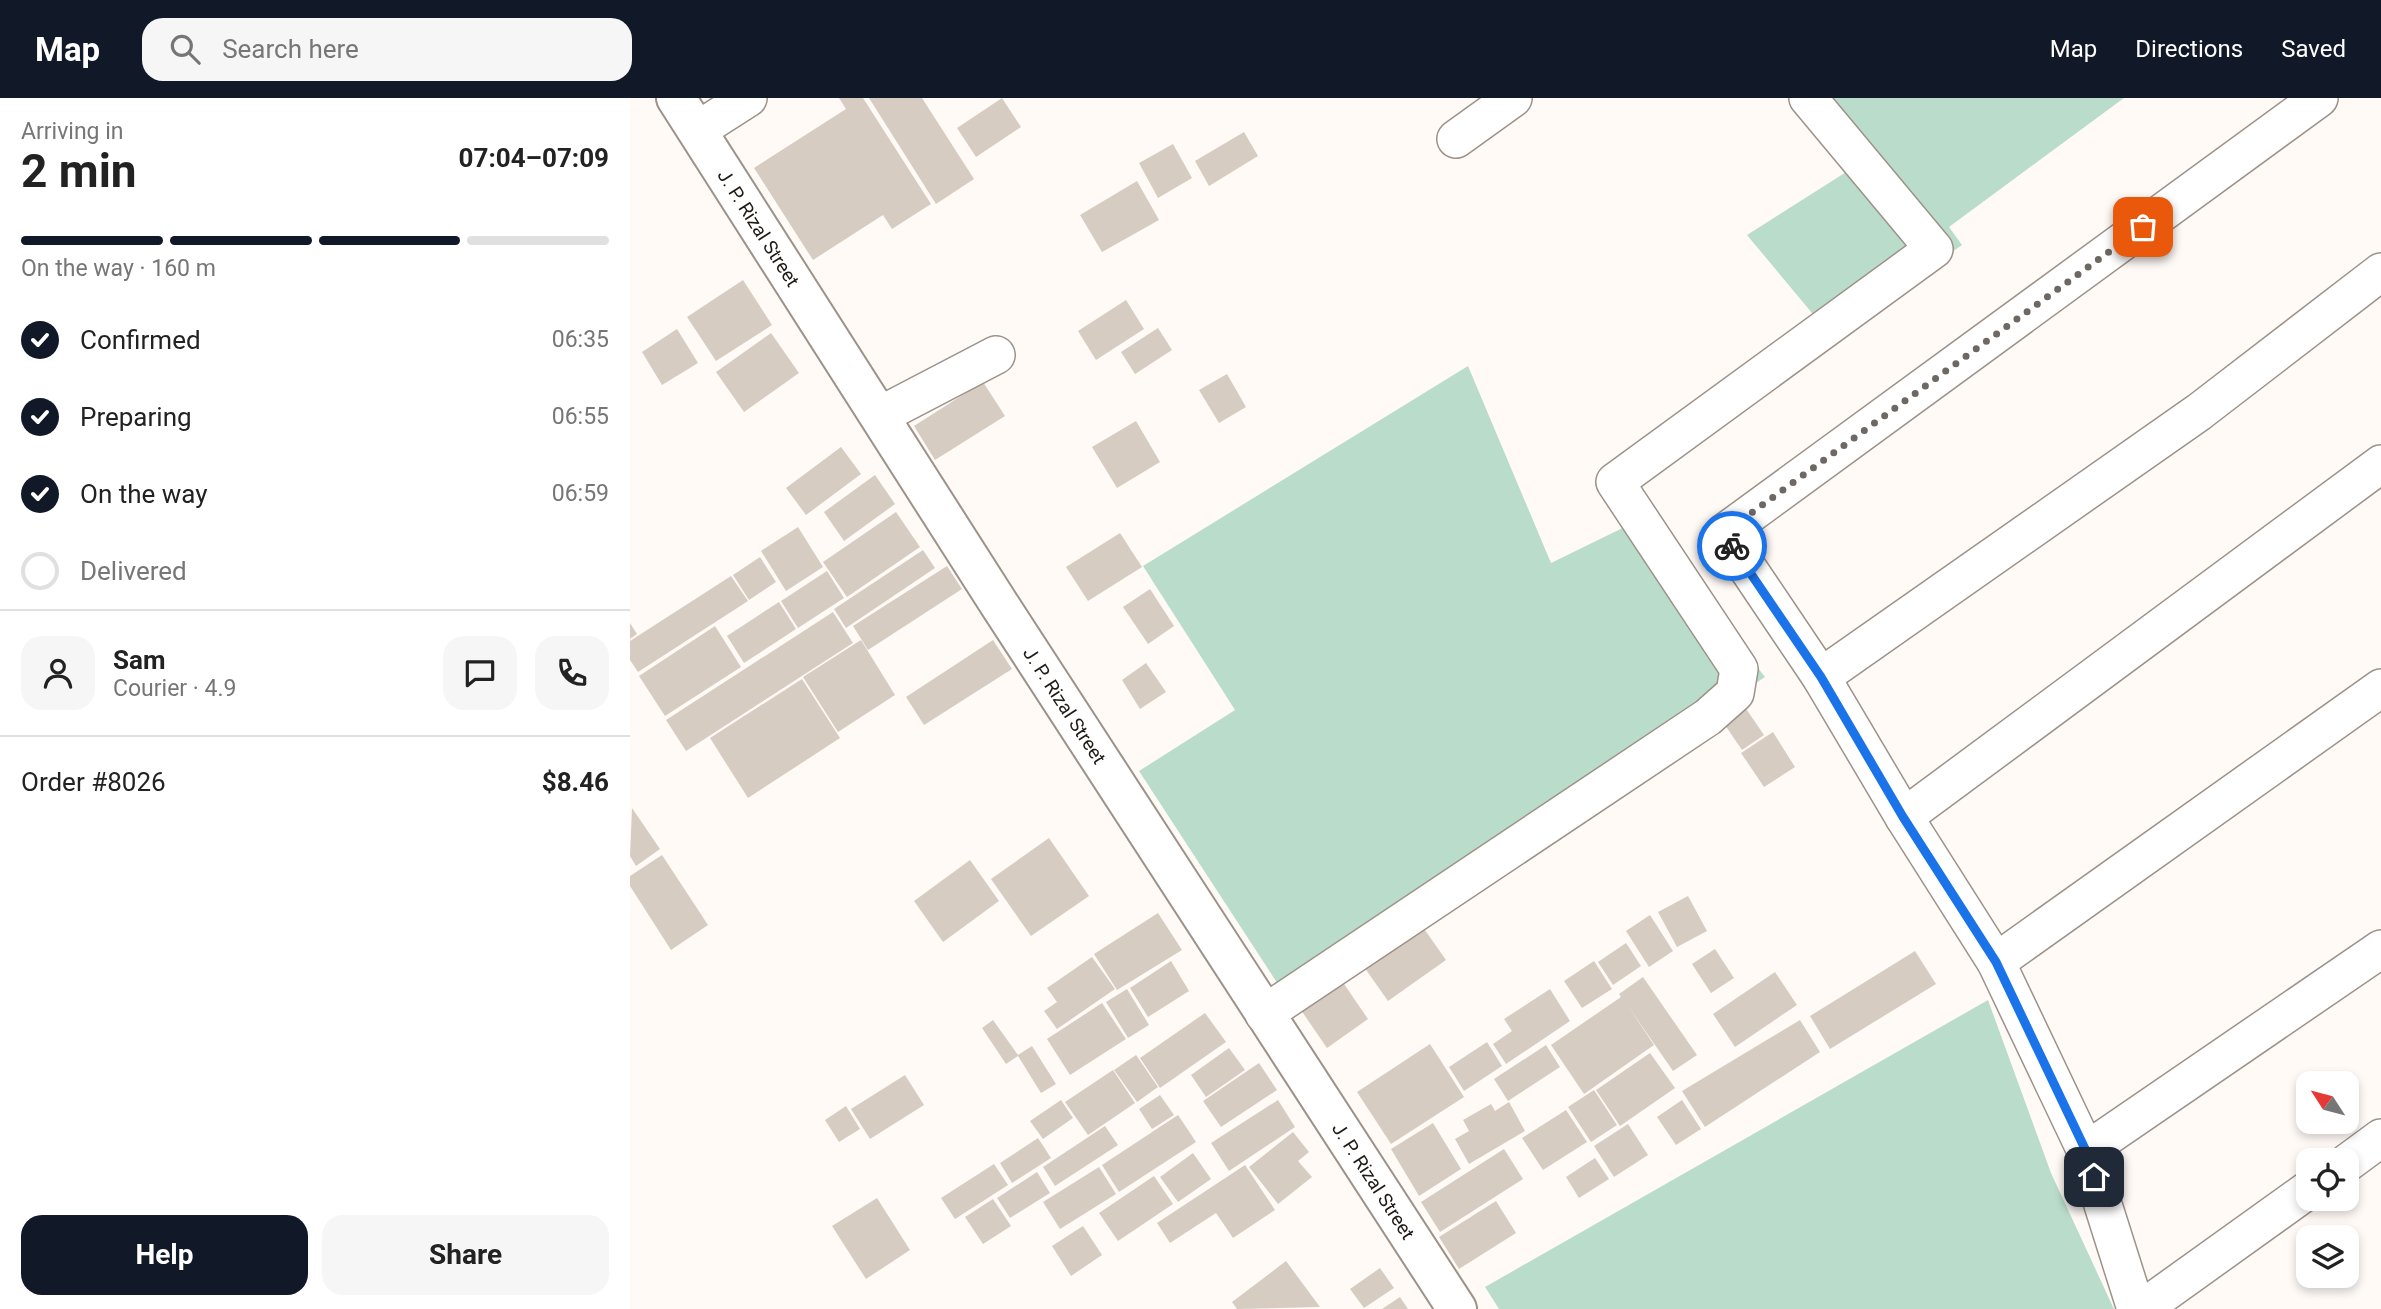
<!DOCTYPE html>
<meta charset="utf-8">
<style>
body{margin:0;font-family:Roboto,sans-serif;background:#f6f6f6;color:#222;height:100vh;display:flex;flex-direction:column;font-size:26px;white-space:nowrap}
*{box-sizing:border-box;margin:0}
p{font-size:23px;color:#767676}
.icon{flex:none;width:38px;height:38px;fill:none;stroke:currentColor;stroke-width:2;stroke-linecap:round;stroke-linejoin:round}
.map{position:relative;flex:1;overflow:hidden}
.sheet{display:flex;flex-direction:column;background:#fff;width:630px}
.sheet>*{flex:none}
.needle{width:46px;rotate:306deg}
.tools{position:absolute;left:1666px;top:973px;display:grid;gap:14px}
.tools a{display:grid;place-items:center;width:63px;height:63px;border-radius:14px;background:#fff;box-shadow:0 4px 10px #0003;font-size:35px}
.pin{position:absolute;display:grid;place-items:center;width:60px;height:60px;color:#fff;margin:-30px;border-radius:14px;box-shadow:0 4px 10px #0006}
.courier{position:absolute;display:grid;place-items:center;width:70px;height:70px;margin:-35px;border:5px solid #1a73e8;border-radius:50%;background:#fff;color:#222;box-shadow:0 2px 9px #0007}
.summary em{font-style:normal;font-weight:700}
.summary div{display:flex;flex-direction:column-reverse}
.summary{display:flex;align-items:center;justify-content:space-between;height:119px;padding:0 21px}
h1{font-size:46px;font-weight:700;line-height:52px}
.bar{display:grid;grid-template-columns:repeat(4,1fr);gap:10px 7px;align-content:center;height:84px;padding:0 21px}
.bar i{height:9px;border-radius:5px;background:#e0e0e0}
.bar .on{background:#111827}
.bar p{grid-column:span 4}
.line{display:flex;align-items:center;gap:18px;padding:0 21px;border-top:2px solid #e0e0e0}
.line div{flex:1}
.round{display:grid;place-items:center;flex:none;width:74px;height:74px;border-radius:21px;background:#f6f6f6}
ol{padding:0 21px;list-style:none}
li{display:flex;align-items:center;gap:21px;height:77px}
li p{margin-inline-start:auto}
li .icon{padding:7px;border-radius:50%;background:#111827;color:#fff;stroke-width:4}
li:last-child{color:#767676}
li i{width:38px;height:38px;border:4px solid #e0e0e0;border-radius:50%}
.cta{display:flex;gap:14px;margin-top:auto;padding:14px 21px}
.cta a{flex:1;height:80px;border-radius:21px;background:#111827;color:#fff;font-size:28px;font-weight:700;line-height:80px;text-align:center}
.cta a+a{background:#f6f6f6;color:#222}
header{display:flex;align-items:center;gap:42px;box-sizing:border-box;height:98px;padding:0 35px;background:#111827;color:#fff}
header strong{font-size:33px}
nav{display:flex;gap:38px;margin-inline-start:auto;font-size:24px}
.search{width:490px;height:63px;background:#f6f6f6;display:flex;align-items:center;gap:18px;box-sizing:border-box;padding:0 24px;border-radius:21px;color:#767676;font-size:26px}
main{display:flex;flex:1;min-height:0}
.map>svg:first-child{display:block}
.green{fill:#baddcb}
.building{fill:#d7ccc2}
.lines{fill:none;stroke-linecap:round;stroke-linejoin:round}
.minor-casing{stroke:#9d9289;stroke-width:40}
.major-casing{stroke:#9d9289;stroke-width:42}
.minor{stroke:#fff;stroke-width:37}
.major{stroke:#fff;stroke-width:38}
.done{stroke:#6d6864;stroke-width:7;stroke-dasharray:0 12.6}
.route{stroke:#1a73e8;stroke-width:9}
.labels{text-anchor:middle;stroke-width:5;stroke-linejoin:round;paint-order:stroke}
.street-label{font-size:19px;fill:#1e1a16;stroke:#fff}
</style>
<header>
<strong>Map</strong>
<div class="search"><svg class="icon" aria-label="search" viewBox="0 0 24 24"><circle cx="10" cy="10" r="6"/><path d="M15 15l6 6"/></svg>Search here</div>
<nav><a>Map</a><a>Directions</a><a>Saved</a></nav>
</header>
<main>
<section class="sheet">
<div class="summary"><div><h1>2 min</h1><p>Arriving in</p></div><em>07:04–07:09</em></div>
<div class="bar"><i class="on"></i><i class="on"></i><i class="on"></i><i></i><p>On the way · 160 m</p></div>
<ol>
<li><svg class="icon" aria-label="check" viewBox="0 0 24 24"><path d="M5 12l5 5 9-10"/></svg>Confirmed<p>06:35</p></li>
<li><svg class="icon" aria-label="check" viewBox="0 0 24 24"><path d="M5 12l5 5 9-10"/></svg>Preparing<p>06:55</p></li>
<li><svg class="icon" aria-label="check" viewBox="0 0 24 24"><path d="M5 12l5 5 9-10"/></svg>On the way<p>06:59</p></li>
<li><i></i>Delivered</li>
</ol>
<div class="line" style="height:126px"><a class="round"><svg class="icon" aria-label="person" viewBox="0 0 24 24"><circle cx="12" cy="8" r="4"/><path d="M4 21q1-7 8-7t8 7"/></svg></a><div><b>Sam</b><p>Courier · 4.9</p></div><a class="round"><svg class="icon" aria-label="chat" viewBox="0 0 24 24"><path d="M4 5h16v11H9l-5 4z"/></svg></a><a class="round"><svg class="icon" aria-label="phone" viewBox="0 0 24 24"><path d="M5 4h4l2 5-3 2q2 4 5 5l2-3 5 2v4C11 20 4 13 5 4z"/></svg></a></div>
<div class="line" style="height:91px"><div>Order #8026</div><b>$8.46</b></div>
<div class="cta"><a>Help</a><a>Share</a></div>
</section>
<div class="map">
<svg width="1751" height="1211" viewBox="0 0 1751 1211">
<rect width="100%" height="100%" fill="#fffaf6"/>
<g class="green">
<path d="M1187,0H1494L1319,129L1332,147L1202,239L1117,137L1232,64Z"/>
<path d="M838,268L921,465L1011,421L1135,579L657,900L509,673L605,612L513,468Z"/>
<path d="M1358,902L1421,1075L1484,1211H869L855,1189Z"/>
</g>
<g class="building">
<path d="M209,0H233L301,106L262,131L253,117L183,162L124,70L216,11Z"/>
<path d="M239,0H292L344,81L306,106Z"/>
<path d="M372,0L391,29L346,59L327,30Z"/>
<path d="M614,34L628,58L579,88L565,63Z"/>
<path d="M543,46L562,80L528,100L509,65Z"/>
<path d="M507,83L529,122L472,154L450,117Z"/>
<path d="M113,182L142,227L86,263L57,219Z"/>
<path d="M496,202L514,231L466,262L448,233Z"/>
<path d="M528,230L542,252L505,276L491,254Z"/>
<path d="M47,231L68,265L32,287L12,254Z"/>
<path d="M141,235L169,275L114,314L86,274Z"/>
<path d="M597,276L616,309L589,325L569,292Z"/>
<path d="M353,284L375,318L305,362L284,328Z"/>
<path d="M506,323L530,364L487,390L462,349Z"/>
<path d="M211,349L231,376L176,417L156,390Z"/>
<path d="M245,377L265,406L214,443L194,414Z"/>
<path d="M266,414L290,449L217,499L193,464Z"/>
<path d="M168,429L193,469L156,493L131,453Z"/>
<path d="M490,435L512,469L458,503L436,469Z"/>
<path d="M293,452L305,470L216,530L204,511Z"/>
<path d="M130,459L146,484L119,502L103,477Z"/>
<path d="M317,468L332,491L238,552L223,528Z"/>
<path d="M197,473L214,500L168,530L151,503Z"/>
<path d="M101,478L118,503L8,574L0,562V543Z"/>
<path d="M520,491L544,528L518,546L493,509Z"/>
<path d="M149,504L166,531L114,565L97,538Z"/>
<path d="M203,514L223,545L56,653L36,622Z"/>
<path d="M0,525L7,536L0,541Z"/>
<path d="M85,528L111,569L35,618L9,578Z"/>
<path d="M231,542L265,597L208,634L173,579Z"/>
<path d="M363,542L382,571L294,627L276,599Z"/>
<path d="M516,565L536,594L510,611L492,582Z"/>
<path d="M172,581L210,640L118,700L80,640Z"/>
<path d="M1108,599L1134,637L1112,652L1086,614Z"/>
<path d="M1143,634L1165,669L1134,689L1111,655Z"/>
<path d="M2,710L30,751L6,768L0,758Z"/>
<path d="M419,740L459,798L401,838L361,781Z"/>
<path d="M32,757L78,827L41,852L0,788V778Z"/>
<path d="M340,762L369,803L313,844L284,803Z"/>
<path d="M1058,798L1077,833L1047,849L1028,814Z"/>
<path d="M528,815L552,852L487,892L464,856Z"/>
<path d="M1020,817L1043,853L1019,869L996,833Z"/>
<path d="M790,825L816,862L758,903L732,866Z"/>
<path d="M996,845L1011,868L983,887L968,864Z"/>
<path d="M1085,851L1104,880L1081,895L1062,866Z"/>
<path d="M1285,853L1306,886L1200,951L1180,918Z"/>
<path d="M462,859L485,891L427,931L414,913L427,904L417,890Z"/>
<path d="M541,863L559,893L518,919L500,890Z"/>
<path d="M964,863L982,891L952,910L934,883Z"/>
<path d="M703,870L738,921L697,950L662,899Z"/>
<path d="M1145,874L1167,907L1105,949L1083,916Z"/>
<path d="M1013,879L1067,957L1043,973L998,908L1024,947L954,996L921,947L991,899L989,896Z"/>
<path d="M497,891L519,927L498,940L476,904Z"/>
<path d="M920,891L940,923L876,966L863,946L882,933L874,921Z"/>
<path d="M472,905L496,941L440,977L417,941Z"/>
<path d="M575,915L596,944L530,990L510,960Z"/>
<path d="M363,922L388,957L402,948L426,986L411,995L388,958L376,966L352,930Z"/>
<path d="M1170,922L1190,954L1075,1029L1052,993Z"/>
<path d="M857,944L872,968L834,993L819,969Z"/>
<path d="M800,946L834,999L761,1046L727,994Z"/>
<path d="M916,947L930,969L878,1003L864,981Z"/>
<path d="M599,950L615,972L576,999L561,977Z"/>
<path d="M1020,955L1045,990L990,1028L966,992Z"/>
<path d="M506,957L528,989L507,1004L484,972Z"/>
<path d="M629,965L647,992L591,1029L573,1003Z"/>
<path d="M483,972L505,1005L458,1037L435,1004Z"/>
<path d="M275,977L294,1007L240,1041L221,1011Z"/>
<path d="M964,992L987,1027L961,1044L938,1009Z"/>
<path d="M530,997L544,1017L522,1031L509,1011Z"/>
<path d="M431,1002L443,1020L413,1041L400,1023Z"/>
<path d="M648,1002L665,1029L599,1073L581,1045Z"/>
<path d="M1052,1002L1071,1031L1046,1047L1027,1019Z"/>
<path d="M879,1004L895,1033L839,1066L825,1041L839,1033L833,1022L861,1006L865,1013Z"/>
<path d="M216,1008L230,1031L209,1044L195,1022Z"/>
<path d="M936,1012L957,1044L913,1072L892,1040Z"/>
<path d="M548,1017L566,1044L489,1094L472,1067Z"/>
<path d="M803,1025L831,1071L789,1098L761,1051Z"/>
<path d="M998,1026L1018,1057L984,1079L964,1048Z"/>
<path d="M475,1028L488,1047L425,1088L413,1069Z"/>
<path d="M663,1034L679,1054L668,1063L682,1079L648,1106L619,1069Z"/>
<path d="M408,1040L421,1060L382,1085L370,1065Z"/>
<path d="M874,1051L893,1081L810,1134L791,1104Z"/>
<path d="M563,1055L581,1081L548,1104L530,1079Z"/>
<path d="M965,1060L979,1081L949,1100L936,1079Z"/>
<path d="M364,1066L378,1087L325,1121L311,1100Z"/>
<path d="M615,1067L645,1112L603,1140L586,1115L540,1145L527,1125Z"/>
<path d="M469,1069L486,1096L430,1131L413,1104Z"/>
<path d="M407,1074L420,1095L380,1120L367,1100Z"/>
<path d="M524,1078L543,1106L488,1143L469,1115Z"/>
<path d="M247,1100L280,1152L236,1181L202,1128Z"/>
<path d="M363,1101L381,1128L353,1146L335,1119Z"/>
<path d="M866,1103L886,1135L829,1171L809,1139Z"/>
<path d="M453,1128L472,1157L441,1178L422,1148Z"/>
<path d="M656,1163L690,1209L607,1211L602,1204Z"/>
<path d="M750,1170L764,1190L734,1210L720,1191Z"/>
<path d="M770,1199L778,1211H752Z"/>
</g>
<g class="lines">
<g class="minor-casing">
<g id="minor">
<path d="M68,32L118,0"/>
<path d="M826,41L883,0"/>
<path d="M251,317L366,257"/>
<path d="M1191,579L1569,314L1751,174"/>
<path d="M1274,719L1751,366"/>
<path d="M1366,864L1751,590"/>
<path d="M634,916L1078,619L1105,595L1109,571L985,384L1304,151L1178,0"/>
<path d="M1456,1053L1751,851"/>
<path d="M1717,1065L1751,1040"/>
<path d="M1506,1211L1456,1053L1366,864L1274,719L1191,579L1094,435L1689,0"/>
<path d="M1512,1211L1678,1092"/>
</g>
</g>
<g class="major-casing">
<g id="major">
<path id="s1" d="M46,0L369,506L827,1211"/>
</g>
</g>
<use href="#minor" class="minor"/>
<use href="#major" class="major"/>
</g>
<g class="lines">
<path class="done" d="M1102,448L1094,435L1513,129"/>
<path class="route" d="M1102,448L1191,579L1273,719L1366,864L1456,1053L1464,1079"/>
</g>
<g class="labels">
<g class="street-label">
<text dy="7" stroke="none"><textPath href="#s1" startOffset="154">J. P. Rizal Street</textPath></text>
<text dy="7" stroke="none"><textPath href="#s1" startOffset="721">J. P. Rizal Street</textPath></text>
<text dy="7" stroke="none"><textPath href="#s1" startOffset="1288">J. P. Rizal Street</textPath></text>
</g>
</g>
</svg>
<div class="tools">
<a><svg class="needle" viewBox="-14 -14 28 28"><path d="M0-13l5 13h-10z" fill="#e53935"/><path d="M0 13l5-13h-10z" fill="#767676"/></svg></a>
<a><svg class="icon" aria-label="locate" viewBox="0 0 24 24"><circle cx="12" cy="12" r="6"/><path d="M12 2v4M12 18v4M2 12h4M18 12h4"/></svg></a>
<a><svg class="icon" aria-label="layers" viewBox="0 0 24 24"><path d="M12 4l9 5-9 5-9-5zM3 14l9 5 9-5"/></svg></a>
</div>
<div class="pin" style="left:1513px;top:129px;background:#ea580c"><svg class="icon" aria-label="bag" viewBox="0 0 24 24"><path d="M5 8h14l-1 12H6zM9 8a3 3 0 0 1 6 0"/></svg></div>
<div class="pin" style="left:1464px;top:1079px;background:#1f2937"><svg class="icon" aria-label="home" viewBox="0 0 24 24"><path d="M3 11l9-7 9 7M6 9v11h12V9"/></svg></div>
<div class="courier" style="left:1102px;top:448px"><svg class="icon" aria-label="bike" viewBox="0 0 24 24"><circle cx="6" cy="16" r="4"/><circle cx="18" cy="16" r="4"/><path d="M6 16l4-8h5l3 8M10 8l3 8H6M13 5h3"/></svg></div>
</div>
</main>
